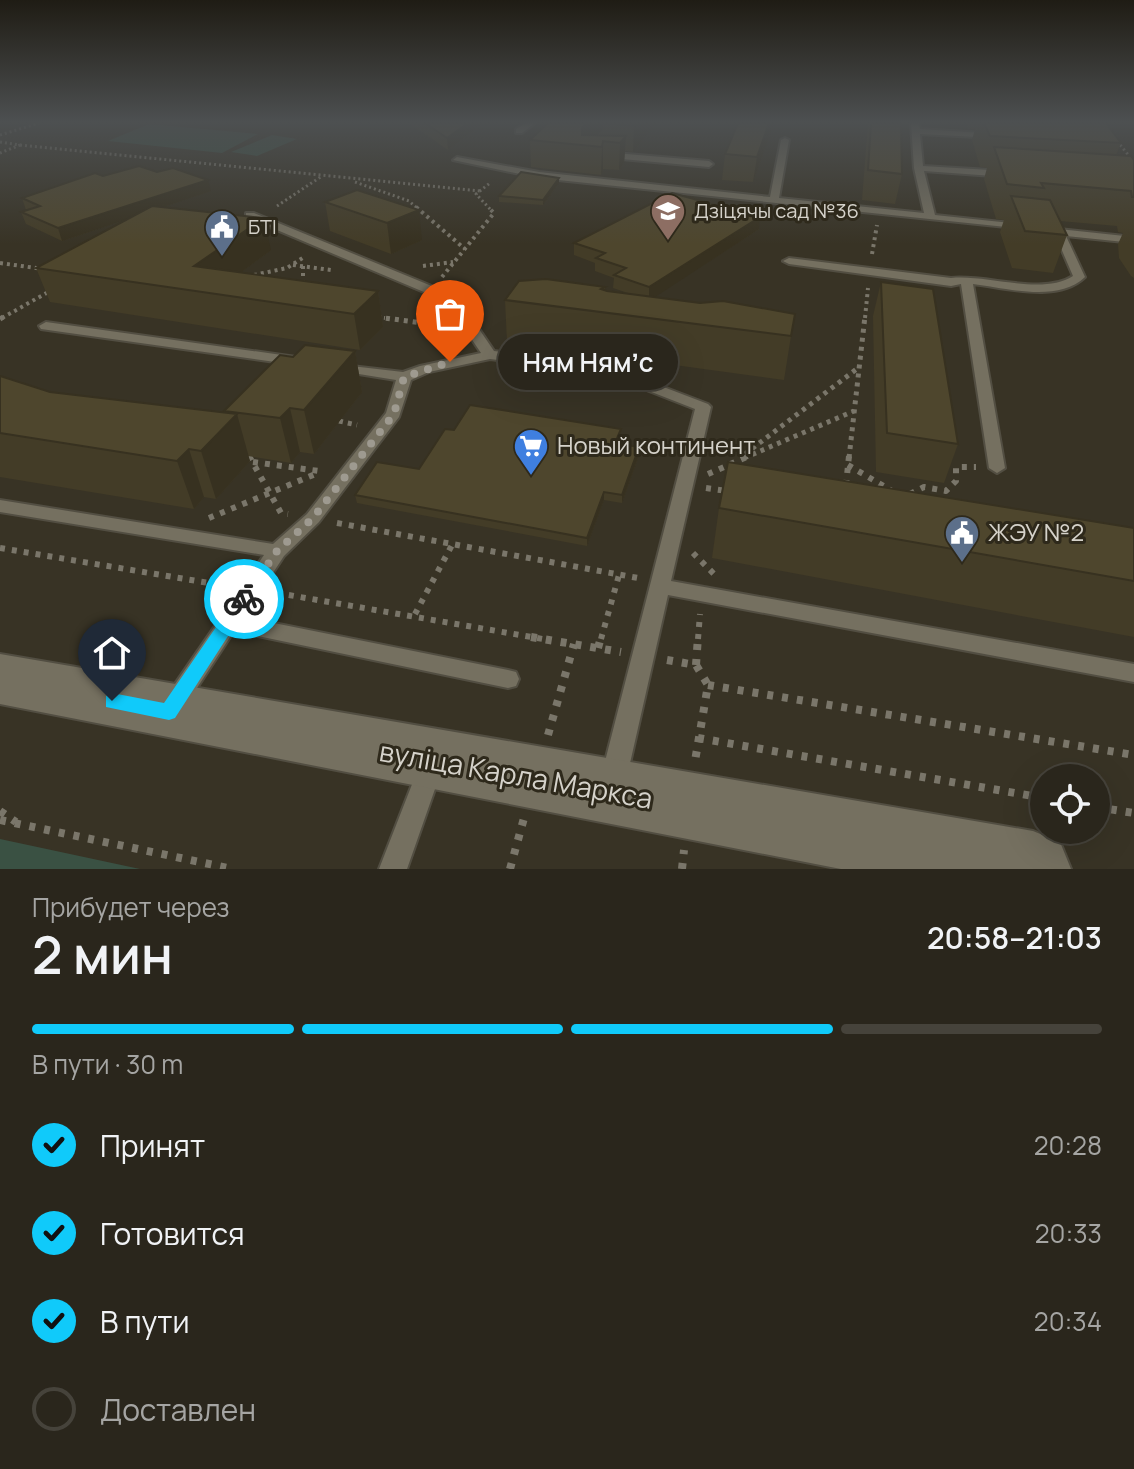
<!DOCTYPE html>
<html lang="ru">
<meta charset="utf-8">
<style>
body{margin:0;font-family:Manrope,sans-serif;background:#322e25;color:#f1f3f6;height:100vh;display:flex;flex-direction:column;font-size:30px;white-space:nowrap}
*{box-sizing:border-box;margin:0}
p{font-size:26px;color:#a5a5a3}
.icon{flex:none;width:44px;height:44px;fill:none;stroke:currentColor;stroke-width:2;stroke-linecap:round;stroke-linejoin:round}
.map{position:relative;height:869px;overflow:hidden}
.drawer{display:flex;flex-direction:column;background:#2a261c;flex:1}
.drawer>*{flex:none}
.tools{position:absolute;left:1030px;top:764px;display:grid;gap:16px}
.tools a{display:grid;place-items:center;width:80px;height:80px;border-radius:50%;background:#2a261c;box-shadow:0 8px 32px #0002,0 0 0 2px #46433b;font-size:40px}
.pin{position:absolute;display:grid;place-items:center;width:68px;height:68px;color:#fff;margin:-82px -34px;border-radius:50% 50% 50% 0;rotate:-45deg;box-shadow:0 0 8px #0007}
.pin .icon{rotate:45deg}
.courier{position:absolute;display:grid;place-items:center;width:80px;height:80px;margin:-40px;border:6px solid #10cafa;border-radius:50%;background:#fff;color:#222;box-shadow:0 2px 10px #0007}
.bubble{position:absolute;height:56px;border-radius:28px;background:#2a261c;box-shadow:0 8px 32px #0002,0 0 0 2px #46433b;font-size:26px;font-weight:600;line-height:56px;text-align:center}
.headline em{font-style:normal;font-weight:600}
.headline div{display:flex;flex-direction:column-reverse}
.headline{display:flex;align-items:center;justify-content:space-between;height:136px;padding:0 32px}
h1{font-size:52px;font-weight:600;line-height:60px}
.bar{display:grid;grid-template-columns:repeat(4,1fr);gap:12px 8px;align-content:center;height:96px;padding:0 32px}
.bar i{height:10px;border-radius:6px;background:#46433b}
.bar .selected{background:#10cafa}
.bar p{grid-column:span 4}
ol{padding:0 32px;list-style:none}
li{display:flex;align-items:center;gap:24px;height:88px}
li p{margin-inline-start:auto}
li .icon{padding:8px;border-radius:50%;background:#10cafa;color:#111;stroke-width:4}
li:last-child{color:#a5a5a3}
li i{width:44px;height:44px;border:4px solid #46433b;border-radius:50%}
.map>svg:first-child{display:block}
.green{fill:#3a5143}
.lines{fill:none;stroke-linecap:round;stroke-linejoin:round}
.lane-casing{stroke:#524e42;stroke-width:4}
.secondary-casing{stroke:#524e42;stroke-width:4}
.path-far4{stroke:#7a766a;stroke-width:3;stroke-dasharray:2 3;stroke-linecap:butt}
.path-far3{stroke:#7a766a;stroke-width:4;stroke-dasharray:3 4;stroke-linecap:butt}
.path-far2{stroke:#7a766a;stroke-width:5;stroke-dasharray:4 5;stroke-linecap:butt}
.path-far1{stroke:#7a766a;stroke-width:6;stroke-dasharray:5 7;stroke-linecap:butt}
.path{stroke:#7a766a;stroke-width:8;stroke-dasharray:6 9;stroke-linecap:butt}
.lane{fill:#757060;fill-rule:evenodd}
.secondary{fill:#757060;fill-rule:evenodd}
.wall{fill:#433c27}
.shaded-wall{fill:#373120}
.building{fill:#4e462d;stroke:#373120;stroke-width:2}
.route{fill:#10cafa}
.done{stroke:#9e9a90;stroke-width:8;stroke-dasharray:0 14.4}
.labels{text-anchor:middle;stroke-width:6;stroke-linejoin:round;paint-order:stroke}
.far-poi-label{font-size:20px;fill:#d5d2ca;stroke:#2e291b;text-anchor:start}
.poi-label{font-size:24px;fill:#d5d2ca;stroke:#2e291b;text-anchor:start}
.near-street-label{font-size:28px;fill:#d5d2ca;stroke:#2e291b}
</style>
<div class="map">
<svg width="1134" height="869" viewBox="0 0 1134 869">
<rect width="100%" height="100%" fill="#383325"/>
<g class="green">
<path d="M149,124L258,134L222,153L108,141Z"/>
<path d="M272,135L297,139L257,156L231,152Z"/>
<path d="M0,839L140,869H0Z"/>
</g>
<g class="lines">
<g class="lane-casing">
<g id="lane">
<path d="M526,123H535L522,133H516V129Z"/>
<path d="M911,123H919L920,129L999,134L996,138L920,134L923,166L1007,171L1012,174L1007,177L924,171L935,215L1021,224L1026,227L1025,229L539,178L453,160L457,157L539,172L770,197L781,140L785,138L789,140L779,198L924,213L914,168Z"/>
<path d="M603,152L709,161L713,164L709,167L600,157V153Z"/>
<path d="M246,213H254L439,289L466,310L494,351L606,365L708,404L711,407L671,581L1134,664V682L668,595L626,781L622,789L613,793L604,789L600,781L695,409L603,373L490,359L429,372L411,380L399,417L319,522L284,556L244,617L508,670L516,672L519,679L516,686L508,688L234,631L182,711L174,714L166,711L162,704L166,697L264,555L0,512V500L273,544L307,514L386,413L396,380L334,370L332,367L334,364L403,372L420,366L481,353L456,316L431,295L246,217Z"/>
<path d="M1059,229L1134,237V243L1066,236L1085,277C1058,303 1006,288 973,284L1005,468L997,473L989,468L961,284L951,286L789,264L783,261L789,258L951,278C987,274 1042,296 1073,276L1054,232Z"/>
<path d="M46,322L296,357L303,361L296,365L41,329L39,326Z"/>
<path d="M430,758L439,761L442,769L407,869H379L418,769L421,761Z"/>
</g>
</g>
<g class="secondary-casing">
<path id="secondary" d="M0,654L1033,831L1060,842L1071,869H841L0,704Z"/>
</g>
<g class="path-far4">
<path d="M0,135L39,123"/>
<path d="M1117,141L1134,162"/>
<path d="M0,142L20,145L0,153"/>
<path d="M20,145L480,191"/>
<path d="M355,182L409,201L418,209"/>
<path d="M277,206L322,176"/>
<path d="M490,209L476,194L490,183"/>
</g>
<g class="path-far3">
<path d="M416,207L465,249"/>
<path d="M872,254L877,225"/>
<path d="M0,263L43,269"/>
<path d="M293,265L331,270"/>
<path d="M303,266V286"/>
<path d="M423,266L453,262"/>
<path d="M254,275L287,268L304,257"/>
<path d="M442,277L494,213L488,207"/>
<path d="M377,317L385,318"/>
<path d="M2,318L50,291"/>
<path d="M865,318L868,288"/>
</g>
<g class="path-far2">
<path d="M377,317L446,326"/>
<path d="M0,319L5,316"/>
<path d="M339,421L357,425"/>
<path d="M246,451L250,458"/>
<path d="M745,454L858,368"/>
<path d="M744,458L854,411"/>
<path d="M849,458L865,316"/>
</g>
<g class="path-far1">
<path d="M249,456L281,513L288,514"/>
<path d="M253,462L319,471"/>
<path d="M848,465L892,491"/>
<path d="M708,474L749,456"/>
<path d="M846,485L849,456"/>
<path d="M706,488L727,491"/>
<path d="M910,494L924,487L946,491L956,481V467H976"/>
<path d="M209,518L318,473"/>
<path d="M337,523L638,578"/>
<path d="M0,548L227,586"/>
<path d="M693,553L714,574"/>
<path d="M277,593L543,639"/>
<path d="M415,614L452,545"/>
<path d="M601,639L619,575"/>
<path d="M698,639L700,614"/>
</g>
<g class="path">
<path d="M531,637L621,652"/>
<path d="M598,648L601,637"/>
<path d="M667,660L696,665L708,685L695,761"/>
<path d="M696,665L698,637"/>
<path d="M708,685L1134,755"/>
<path d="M548,735L574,644"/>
<path d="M698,738L1044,798"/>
<path d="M1096,807L1134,813"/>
<path d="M0,811L16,822"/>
<path d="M0,820L233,869"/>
<path d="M510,869L524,818"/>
<path d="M682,869L684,850"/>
</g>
<use href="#lane" class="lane"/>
<use href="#secondary" class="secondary"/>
</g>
<g class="wall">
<path d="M292,123H320L321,125Z"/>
<path d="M409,123H494L481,125L448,150Z"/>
<path d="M548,123H657L633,152L625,151L624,163L619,170L603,169L601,175L531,167L530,140Z"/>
<path d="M774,123L753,182L722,180L725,154Z"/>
<path d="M868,123H901L902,174L895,204L862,200Z"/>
<path d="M966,123H1106L1121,143L1116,155L1134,160V278L1131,276L1119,258L1118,244L1123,233L1118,232L1117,226L1060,221L1067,235L1053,273L1012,268L1000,232L1004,220L996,219L984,179L987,168L980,167L972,140L975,129H968Z"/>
<path d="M103,176L211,191L163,207L271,250L241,272L378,291L383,327L360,350L50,302L36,268L127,219L62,241L26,224L21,212L26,210L22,198Z"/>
<path d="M559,183L543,205L499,202V196Z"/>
<path d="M357,190L422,240L391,254L330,231L325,202Z"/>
<path d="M759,229L654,297L791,336L784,380L507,342L505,300L605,287V290L628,293L613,288L614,278L595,271V263L574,255V243Z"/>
<path d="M881,282L958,444L944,483L876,472L873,316Z"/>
<path d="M355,351L362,392L314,454L300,452L291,463L248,456L250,461L216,499L204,497L194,509L0,477V376L50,392L225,413L224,411L293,357Z"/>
<path d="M454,430L621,437L618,443L639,447V455L622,503L604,500L587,546L357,503L355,495L419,469Z"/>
<path d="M719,508L1134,528V637L712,558Z"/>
</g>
<g class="shaded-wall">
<path d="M468,123H494L481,125L448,150L447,138Z"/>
<path d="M586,123H626H603V129L588,146L582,145V128Z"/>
<path d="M637,123H657L633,152L634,126Z"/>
<path d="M769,123H774L753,182L757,157Z"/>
<path d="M626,136L624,163L619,170L620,143Z"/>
<path d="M603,141V169L601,175L602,147Z"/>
<path d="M559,178V183L543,205V200Z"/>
<path d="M208,180L211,191L62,241L58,228Z"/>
<path d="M419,210L422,240L391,254L387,223Z"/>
<path d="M760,217L759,229L649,301V287Z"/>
<path d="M264,218L271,250L213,293L194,266Z"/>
<path d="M378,291L383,327L360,350L354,314Z"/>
<path d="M355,351L362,392L314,454L304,410Z"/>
<path d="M290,408L300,452L291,463L280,418Z"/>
<path d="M237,414L250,461L216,499L201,451Z"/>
<path d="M639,447V455L622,503V495Z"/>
<path d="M189,449L204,497L194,509L177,461Z"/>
<path d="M604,492V500L587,546V538Z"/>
</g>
<g class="building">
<path d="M425,123H468L447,138Z"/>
<path d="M548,123H586L582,128V135L626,136L620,143L603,141L602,147L530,140Z"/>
<path d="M603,123H637L634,126Z"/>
<path d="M738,123H769L757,157L725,154Z"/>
<path d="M871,123H901L902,174L868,170Z"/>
<path d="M984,123H1106L1121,143L990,136Z"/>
<path d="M994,147L1131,156L1134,160V197H1132L1131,191L1041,183L1044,188L1007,184Z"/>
<path d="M139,166L157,172L173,168L208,180L58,228L21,212L40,206L22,198L95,173L103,176Z"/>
<path d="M521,172L559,178L543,200L499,196Z"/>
<path d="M357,190L419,210L387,223L325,202Z"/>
<path d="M672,193L760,217L649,287L614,275L626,268L596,258L605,253L574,243Z"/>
<path d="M1011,196L1050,200L1067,235L1025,231Z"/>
<path d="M152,206L264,218L194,266L378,291L354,314L36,268Z"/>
<path d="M546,279L605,287L601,289L607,291L700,303L723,301L795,314L791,336L505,300L519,281Z"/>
<path d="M881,282L933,289L958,444L887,433Z"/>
<path d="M305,345L355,351L304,410L290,408L280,418L224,411L280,355L293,357Z"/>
<path d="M0,376L50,392L237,414L201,451L189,449L177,461L0,433Z"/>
<path d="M470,405L621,429L615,443L639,447L622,495L604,492L587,538L355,495L377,462L419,469L445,429L454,430Z"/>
<path d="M728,462L1134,528V581L719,508Z"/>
</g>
<linearGradient id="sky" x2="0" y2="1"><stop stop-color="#1f1c14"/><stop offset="0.5" stop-color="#4d5051"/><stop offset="1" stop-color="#4d5051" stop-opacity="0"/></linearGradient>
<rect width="1134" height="244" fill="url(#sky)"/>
<path class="route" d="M244,593L252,599L175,718L169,720L106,707V696L112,693L164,703L238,595Z"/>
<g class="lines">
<path class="done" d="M244,599L277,551L313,518L394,414L404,377L450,362"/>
</g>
<defs>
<g id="school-pin" transform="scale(1.8)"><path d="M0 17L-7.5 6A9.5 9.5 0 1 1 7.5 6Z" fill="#8d6e63" stroke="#2e291b"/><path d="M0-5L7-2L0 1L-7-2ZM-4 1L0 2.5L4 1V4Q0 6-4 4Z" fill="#fff"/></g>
<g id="civic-pin" transform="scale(1.8)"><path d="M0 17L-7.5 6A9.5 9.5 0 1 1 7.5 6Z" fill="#5c6f8a" stroke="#2e291b"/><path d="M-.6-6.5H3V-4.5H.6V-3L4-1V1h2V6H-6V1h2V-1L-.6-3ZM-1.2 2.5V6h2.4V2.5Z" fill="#fff"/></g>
<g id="supermarket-pin" transform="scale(1.8)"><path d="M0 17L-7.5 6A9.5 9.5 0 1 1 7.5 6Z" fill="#3f7fe0" stroke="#2e291b"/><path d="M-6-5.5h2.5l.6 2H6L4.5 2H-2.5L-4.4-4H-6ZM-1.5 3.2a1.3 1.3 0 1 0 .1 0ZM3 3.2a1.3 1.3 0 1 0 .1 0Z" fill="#fff"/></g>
</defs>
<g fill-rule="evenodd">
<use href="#school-pin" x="668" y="211"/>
<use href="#civic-pin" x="222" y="227"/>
<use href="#supermarket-pin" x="531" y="446"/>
<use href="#civic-pin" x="962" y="533"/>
</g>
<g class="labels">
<g class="far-poi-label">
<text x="694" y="218">Дзіцячы сад №36</text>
<text x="248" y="234">БТІ</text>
</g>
<g class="poi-label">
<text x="557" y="454">Новый континент</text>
<text x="988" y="541">ЖЭУ №2</text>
</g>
<g class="near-street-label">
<text transform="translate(516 775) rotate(10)" y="10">вуліца Карла Маркса</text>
</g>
</g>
</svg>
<div class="tools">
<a><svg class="icon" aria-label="locate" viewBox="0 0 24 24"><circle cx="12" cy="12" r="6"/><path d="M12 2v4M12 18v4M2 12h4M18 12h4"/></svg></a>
</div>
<div class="pin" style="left:450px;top:362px;background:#ea580c"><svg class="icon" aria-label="bag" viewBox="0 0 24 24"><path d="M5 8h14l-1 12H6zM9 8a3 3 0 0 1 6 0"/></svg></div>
<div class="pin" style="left:112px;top:701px;background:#1f2937"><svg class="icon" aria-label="home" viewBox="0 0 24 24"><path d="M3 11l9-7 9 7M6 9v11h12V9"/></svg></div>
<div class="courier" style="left:244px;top:599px"><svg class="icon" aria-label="bike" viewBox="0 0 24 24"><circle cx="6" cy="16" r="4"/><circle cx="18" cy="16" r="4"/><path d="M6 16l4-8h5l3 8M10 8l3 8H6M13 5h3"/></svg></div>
<div class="bubble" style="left:498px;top:334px;width:180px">Ням Нямʼс</div>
</div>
<section class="drawer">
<div class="headline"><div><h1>2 мин</h1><p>Прибудет через</p></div><em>20:58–21:03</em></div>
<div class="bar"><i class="selected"></i><i class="selected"></i><i class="selected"></i><i></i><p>В пути · 30 m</p></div>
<ol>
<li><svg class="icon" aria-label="check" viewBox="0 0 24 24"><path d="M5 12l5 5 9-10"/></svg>Принят<p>20:28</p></li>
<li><svg class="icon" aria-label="check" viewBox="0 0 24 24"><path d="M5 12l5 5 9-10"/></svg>Готовится<p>20:33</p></li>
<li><svg class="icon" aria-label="check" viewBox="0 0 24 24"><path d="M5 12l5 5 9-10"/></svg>В пути<p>20:34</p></li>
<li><i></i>Доставлен</li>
</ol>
</section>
